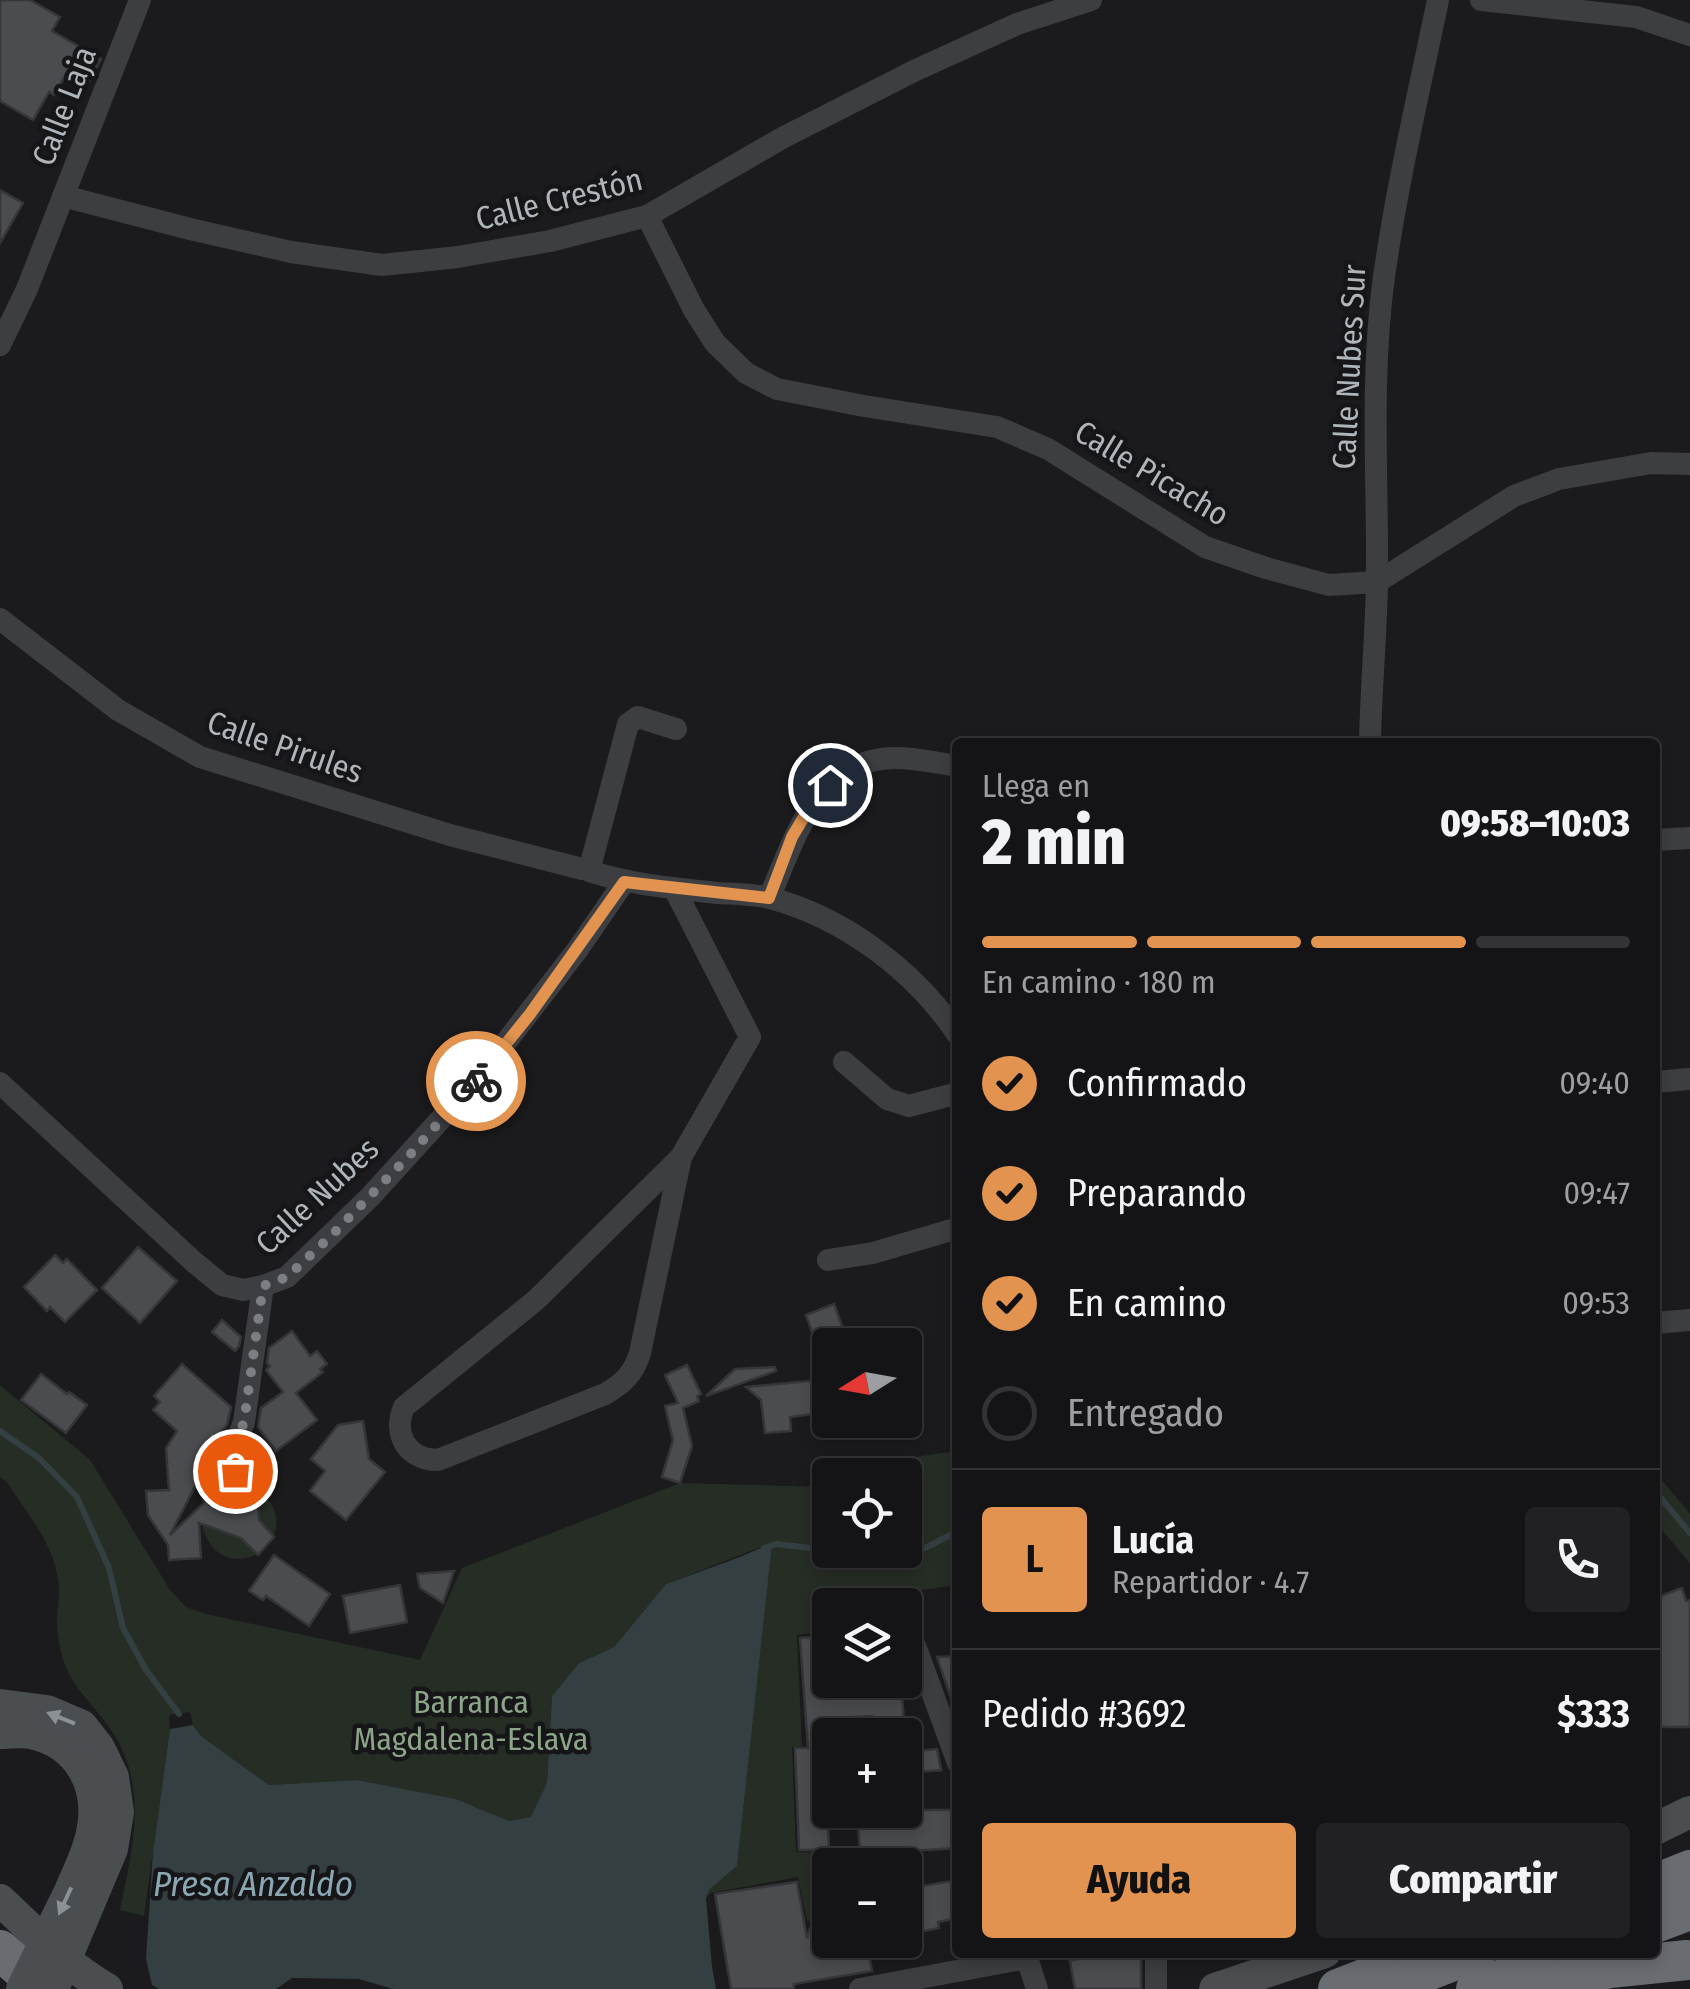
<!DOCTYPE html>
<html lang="es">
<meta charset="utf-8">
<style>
body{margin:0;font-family:"Fira Sans Condensed",sans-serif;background:#212123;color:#f1f3f6;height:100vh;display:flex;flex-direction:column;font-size:38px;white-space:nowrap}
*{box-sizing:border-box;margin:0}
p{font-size:32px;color:#9d9ea1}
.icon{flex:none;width:55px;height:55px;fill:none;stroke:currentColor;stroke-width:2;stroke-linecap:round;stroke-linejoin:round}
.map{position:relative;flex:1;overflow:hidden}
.panel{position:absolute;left:952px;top:738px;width:708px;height:1220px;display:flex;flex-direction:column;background:#141416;border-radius:10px;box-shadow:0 5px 15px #0003,0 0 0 2px #333335}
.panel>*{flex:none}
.needle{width:65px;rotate:259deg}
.controls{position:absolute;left:812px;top:1328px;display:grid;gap:20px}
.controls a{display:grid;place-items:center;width:110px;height:110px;border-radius:10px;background:#141416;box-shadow:0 5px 15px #0003,0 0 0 2px #333335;font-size:50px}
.pin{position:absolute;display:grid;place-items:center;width:85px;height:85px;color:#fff;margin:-42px;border:5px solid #fff;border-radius:50%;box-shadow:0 2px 10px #0007}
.courier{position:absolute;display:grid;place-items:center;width:100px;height:100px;margin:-50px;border:8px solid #e1934f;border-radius:50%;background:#fff;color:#222;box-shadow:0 2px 12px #0007}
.overview em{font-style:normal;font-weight:800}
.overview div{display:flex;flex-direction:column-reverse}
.overview{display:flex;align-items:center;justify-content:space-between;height:170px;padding:0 30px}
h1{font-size:65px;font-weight:800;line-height:75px}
.bar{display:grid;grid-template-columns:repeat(4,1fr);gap:15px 10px;align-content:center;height:120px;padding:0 30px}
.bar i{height:12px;border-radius:8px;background:#333335}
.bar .active{background:#e1934f}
.bar p{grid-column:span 4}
.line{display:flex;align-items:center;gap:25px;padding:0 30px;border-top:2px solid #333335}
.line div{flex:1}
.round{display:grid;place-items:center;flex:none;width:105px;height:105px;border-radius:10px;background:#212123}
ol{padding:0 30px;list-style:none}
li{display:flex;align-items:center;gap:30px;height:110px}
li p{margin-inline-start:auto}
li .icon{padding:10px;border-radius:50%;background:#e1934f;color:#111;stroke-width:4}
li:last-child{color:#9d9ea1}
li i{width:55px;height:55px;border:5px solid #333335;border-radius:50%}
.button{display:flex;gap:20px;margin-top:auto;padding:20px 30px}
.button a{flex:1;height:115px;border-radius:10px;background:#e1934f;color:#111;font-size:40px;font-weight:800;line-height:115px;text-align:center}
.button a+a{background:#212123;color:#f1f3f6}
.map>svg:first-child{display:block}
.green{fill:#262d25}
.water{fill:#343f42}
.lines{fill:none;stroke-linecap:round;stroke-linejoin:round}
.stream{stroke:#343f42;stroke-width:6}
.building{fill:#4a4c4f;stroke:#353639;stroke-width:2.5}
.lane{stroke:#3c3e42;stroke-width:11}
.street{stroke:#3c3e42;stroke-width:22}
.secondary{stroke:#4b4e51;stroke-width:32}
.highway{stroke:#696d72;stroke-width:40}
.secondary-bridge{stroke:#4b4e51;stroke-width:32}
.oneway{fill:#8c9196}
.done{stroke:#7b7f84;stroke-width:10;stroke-dasharray:0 18}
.route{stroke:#e1934f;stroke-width:12}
.labels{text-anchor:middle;stroke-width:9;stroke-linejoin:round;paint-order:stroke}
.street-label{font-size:32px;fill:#afb5bb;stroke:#161618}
.park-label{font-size:32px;fill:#8ca488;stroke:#161618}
.water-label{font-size:35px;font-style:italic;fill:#8aa7b2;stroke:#161618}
</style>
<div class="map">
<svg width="1690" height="1989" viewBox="0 0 1690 1989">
<rect width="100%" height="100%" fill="#1b1b1d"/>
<g class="green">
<path d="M0,1385L90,1460L170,1590L186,1607L206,1614L420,1660L462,1568L680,1483L830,1487V1550H905V1475H882L880,1462L957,1451V1585L816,1605L814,1633L797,1635L802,1746L792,1747L796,1852L860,1854L919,1851L925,1885L905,1889V1865H830V1874L828,1875L813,1920L807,1921L798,1877L711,1893L706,1898L709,1890L737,1866L771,1543L666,1584L614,1647L579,1663L552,1696L547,1783L532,1817L509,1821L456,1799L357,1780L269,1785L201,1736L193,1725L190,1712L169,1715L170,1729L144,1916L120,1910C132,1850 149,1789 113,1733C98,1709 75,1691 65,1665C60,1651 57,1634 57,1620C57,1609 60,1599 59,1589C58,1549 27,1513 6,1481L0,1477Z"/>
<path d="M252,1468C257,1476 256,1483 261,1490C265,1498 271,1500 274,1509C290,1555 223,1581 205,1534C200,1522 202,1507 202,1495L219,1477C232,1483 242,1479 252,1468Z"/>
<path d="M1655,1472L1690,1514V1563L1655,1522Z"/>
</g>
<path class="water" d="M772,1543L737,1866L709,1890L706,1898L712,1967L716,1989H393L359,1979L292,1978L276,1989H159L152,1985L146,1959L153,1852L170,1729L193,1725L201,1736L269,1785L357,1780L456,1799L509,1821L531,1817L547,1783L552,1696L579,1663L614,1647L666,1584L740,1557Z"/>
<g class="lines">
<g class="stream">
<path d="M0,1431L39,1458L77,1497L109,1568L123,1628L146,1670L179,1714"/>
<path d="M1655,1491L1690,1533"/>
<path d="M764,1548L776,1544L861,1554L901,1550"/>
<path d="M905,1550L925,1548L958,1531"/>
</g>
</g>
<g class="building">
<path d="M0,0H30L60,17L52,31L101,59L89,82L68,71L54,95L49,92L33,120L0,101Z"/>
<path d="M0,190L23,203L0,243Z"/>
<path d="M138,1247L177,1281L140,1323L102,1288Z"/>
<path d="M55,1255L63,1263L67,1259L97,1290L65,1322L50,1307L47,1311L24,1287Z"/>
<path d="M834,1304L849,1345H830V1376L828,1377L806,1315Z"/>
<path d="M222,1320L241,1337L239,1346L235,1351L212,1332Z"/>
<path d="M292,1331L310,1356L317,1351L327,1364L320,1369L323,1372L296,1393L317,1420L276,1451L258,1427L261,1408L283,1392L266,1370L270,1366L267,1363L269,1348Z"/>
<path d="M182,1364L231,1407L227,1425L202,1453L209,1459L170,1535L225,1483L233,1492L258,1507L259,1520L274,1537L258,1555L241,1538L199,1523L201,1558L169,1560L168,1545L148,1515L146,1491L169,1490L166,1448L177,1431L153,1410L160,1402L154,1396Z"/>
<path d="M687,1365L701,1394L697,1396L699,1401L683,1408L692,1446L680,1483L662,1477L673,1440L665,1406L678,1403L665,1375Z"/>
<path d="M775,1367L776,1371L706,1396L735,1369Z"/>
<path d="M41,1374L67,1394L69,1392L87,1405L66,1433L21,1400Z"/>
<path d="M830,1379V1405L821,1406V1413L790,1417L791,1431L765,1433L761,1400L746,1387Z"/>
<path d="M363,1421L369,1459L385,1472L346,1520L310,1491L325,1471L311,1459L338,1425Z"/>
<path d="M274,1555L330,1594L309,1626L266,1596L263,1600L249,1591Z"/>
<path d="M454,1571L443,1603L420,1588L417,1574Z"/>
<path d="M400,1585L407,1622L350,1633L343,1596Z"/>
<path d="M1682,1588L1686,1601L1690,1600V1727H1655V1598Z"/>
<path d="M920,1597L923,1635L912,1634L905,1638V1598Z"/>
<path d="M830,1636V1680H901L905,1735H874L873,1716L838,1718L839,1735H830V1810H958V1848L909,1851L908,1847L860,1849L858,1826L828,1828L829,1850H799L795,1748H808L800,1638Z"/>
<path d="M958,1656V1709L955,1710L937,1657Z"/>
<path d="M937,1749L941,1770L905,1773V1752Z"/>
<path d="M827,1877L830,1878V1940H866L872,1971L794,1984V1989H731L715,1894L797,1882L807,1938Z"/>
<path d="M958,1880V1918L938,1922L939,1928L905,1935V1889Z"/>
<path d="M1076,1952H1141V1989H1075L1070,1961L1078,1959Z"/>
</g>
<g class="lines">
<circle class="lane" cx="230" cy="1453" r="17"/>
<g class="street">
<path d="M1481,0L1636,17L1690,35"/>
<path d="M63,196L190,229L291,252L382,265L458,257L550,241L647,216L784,137L916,70L1017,24L1091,0"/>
<path d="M647,216L694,310L715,343L746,373L777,389L864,406L997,427L1048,449L1205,547L1266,568L1329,585L1377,582L1514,496L1559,479L1651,463L1690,464"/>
<path d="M0,345L27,289L140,0"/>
<path d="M0,619L118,710L200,757L450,835L582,869"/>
<path d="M676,729L638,717L628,724L589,871C633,885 671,888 717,893C734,894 753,894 770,898C845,918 915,971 958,1035"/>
<path d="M1370,742C1371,689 1376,636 1377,582C1378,481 1370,378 1384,277C1397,184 1419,92 1438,0"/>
<path d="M1655,840L1690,838"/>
<path d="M674,888L750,1037L681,1157L536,1300L404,1407C392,1435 408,1460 438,1460L605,1394C623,1384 634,1373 640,1353L681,1157"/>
<path d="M769,898C795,839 816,758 896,758C916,758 937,763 958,766"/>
<path d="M844,1062L887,1099L909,1106L958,1093"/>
<path d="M1655,1082L1690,1079"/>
<path d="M0,1083L194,1262L222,1285L243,1290L263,1286L287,1277L370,1197L479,1077L578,949L624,882"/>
<path d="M828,1260L873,1253L958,1228"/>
<path d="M1655,1323L1690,1320"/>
<path d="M238,1437L244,1422L263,1286"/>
<path d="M916,1648L958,1763"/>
<path d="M1025,1952L1037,1989"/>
<path d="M860,1989L1027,1958"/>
<path d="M1156,1989V1952"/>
</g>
<g class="secondary">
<path d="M1655,1829L1690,1812"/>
<path d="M0,1900C34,1932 66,1965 107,1989"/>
<path d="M1215,1989L1325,1952"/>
</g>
<g class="highway">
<path d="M1655,1884L1690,1870"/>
<path d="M1655,1923L1690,1910"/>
<path d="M0,1950L44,1989"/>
<path d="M1338,1989L1405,1963"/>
<path d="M1381,1989L1476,1952"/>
<path d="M1476,1989L1571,1953"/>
<path d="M1542,1989L1585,1974L1610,1968L1687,1960"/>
</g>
<g class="secondary-bridge">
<path d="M0,1705L47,1711L82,1726L99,1748L113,1777L118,1812L112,1849L53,1989"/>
<path d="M0,1733C10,1733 21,1731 31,1733C79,1743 102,1786 92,1833C88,1853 78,1872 70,1891C54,1924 38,1956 22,1989"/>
</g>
</g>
<defs><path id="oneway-solid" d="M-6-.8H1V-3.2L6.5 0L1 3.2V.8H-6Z" transform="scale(2.5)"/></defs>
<g class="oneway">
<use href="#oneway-solid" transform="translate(61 1718) rotate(-158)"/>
<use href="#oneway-solid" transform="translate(65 1901) rotate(115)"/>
</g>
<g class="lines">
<path class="done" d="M235,1471C250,1463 251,1448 238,1437L244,1422L263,1286L287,1277L332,1235L407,1158L476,1081"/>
<path class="route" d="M476,1081L530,1014L624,882L769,898L792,837L808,810L830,785"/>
</g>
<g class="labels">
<g class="street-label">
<text transform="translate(64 106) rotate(-69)" y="11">Calle Laja</text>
<text transform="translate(559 199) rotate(-14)" y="11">Calle Crestón</text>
<text transform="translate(1349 367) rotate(-87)" y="11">Calle Nubes Sur</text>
<text transform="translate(1152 473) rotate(31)" y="11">Calle Picacho</text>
<text transform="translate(285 747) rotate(19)" y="11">Calle Pirules</text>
<text transform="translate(317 1196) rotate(-43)" y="11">Calle Nubes</text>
</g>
<g class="park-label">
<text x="471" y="1713">Barranca<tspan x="471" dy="37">Magdalena-Eslava</tspan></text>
</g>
<g class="water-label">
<text x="253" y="1896">Presa Anzaldo</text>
</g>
</g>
</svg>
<div class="controls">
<a><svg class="needle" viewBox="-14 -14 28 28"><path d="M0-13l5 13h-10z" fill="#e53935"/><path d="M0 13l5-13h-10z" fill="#9d9ea1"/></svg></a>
<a><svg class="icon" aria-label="locate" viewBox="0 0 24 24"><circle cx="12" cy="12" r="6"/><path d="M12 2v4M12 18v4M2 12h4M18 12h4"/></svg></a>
<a><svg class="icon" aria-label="layers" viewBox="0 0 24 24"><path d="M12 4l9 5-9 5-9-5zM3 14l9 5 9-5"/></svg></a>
<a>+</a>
<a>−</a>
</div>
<div class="pin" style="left:235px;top:1471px;background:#ea580c"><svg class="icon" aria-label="bag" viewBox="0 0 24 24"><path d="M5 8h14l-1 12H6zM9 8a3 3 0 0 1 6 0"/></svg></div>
<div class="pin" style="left:830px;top:785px;background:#1f2937"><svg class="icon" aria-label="home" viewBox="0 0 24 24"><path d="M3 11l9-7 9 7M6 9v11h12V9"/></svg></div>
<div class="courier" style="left:476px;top:1081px"><svg class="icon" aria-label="bike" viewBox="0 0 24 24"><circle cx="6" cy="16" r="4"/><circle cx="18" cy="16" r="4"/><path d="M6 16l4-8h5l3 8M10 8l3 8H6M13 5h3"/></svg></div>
<section class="panel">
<div class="overview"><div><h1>2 min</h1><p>Llega en</p></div><em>09:58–10:03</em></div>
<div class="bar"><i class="active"></i><i class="active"></i><i class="active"></i><i></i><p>En camino · 180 m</p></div>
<ol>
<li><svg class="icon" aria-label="check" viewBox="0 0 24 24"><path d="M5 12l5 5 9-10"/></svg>Confirmado<p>09:40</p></li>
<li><svg class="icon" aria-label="check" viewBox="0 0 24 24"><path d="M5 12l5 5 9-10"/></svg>Preparando<p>09:47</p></li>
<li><svg class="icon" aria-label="check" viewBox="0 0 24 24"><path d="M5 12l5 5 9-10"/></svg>En camino<p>09:53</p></li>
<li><i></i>Entregado</li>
</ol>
<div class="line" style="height:180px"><b class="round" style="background:#e1934f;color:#111">L</b><div><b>Lucía</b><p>Repartidor · 4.7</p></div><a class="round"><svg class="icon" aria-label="phone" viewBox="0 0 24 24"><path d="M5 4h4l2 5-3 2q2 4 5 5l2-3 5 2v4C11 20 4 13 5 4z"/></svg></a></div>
<div class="line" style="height:130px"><div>Pedido #3692</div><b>$333</b></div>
<div class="button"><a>Ayuda</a><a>Compartir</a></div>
</section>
</div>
